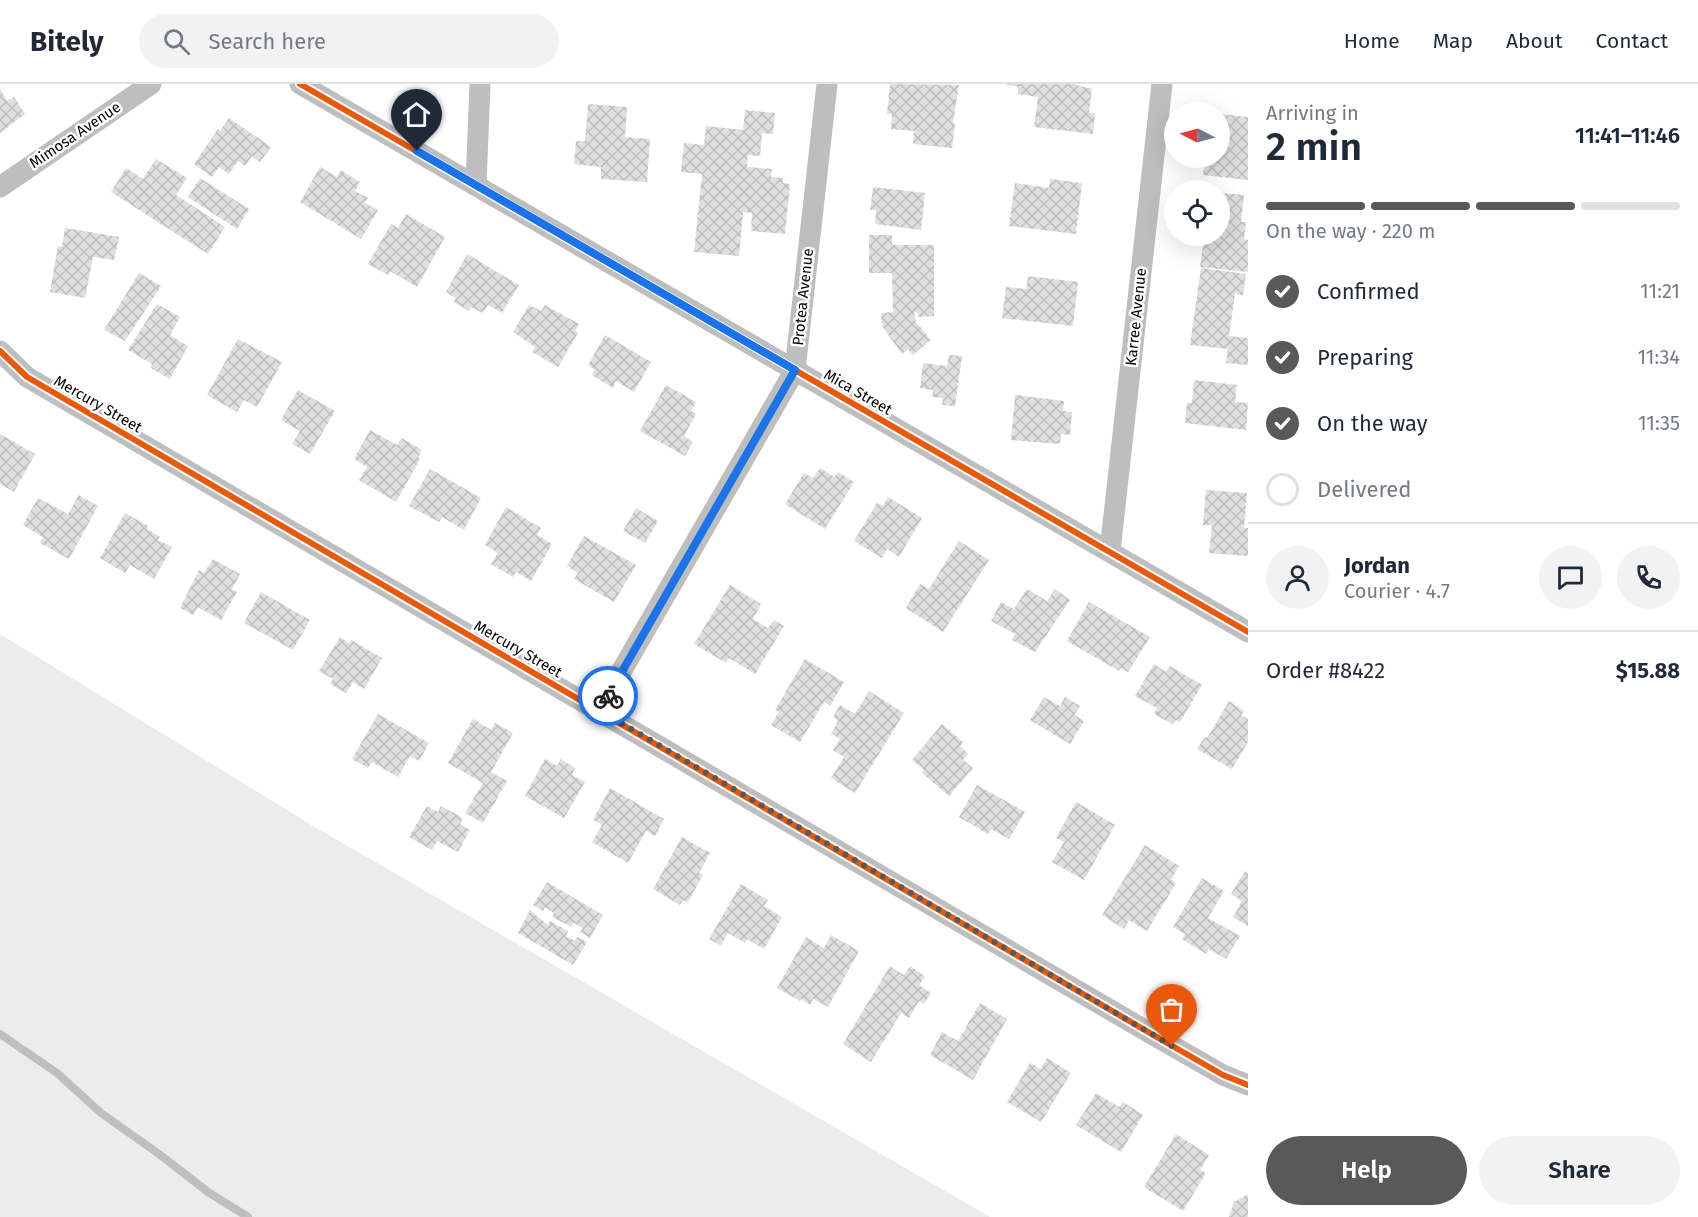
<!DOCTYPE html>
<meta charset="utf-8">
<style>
body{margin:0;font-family:"Fira Sans",sans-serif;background:#f2f2f3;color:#1f2937;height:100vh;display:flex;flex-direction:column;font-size:22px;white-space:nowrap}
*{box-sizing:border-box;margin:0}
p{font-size:20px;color:#747a83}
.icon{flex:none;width:33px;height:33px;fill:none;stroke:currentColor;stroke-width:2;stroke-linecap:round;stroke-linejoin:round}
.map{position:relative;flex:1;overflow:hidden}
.side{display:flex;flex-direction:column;background:#fff;width:450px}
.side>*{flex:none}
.needle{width:39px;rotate:276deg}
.controls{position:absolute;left:1164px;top:18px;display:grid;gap:12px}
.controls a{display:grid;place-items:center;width:66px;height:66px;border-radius:50%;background:#fff;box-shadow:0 6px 24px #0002;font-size:30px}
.pin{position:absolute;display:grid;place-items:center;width:51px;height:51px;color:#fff;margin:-62px -26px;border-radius:50% 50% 50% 0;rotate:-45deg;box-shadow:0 0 6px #0007}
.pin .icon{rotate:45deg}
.courier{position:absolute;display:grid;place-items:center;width:60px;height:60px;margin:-30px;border:4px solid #1a73e8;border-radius:50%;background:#fff;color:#222;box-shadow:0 2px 8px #0007}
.headline em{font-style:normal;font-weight:600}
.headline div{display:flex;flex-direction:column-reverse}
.headline{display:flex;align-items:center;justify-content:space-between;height:102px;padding:0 18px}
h1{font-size:39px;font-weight:600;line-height:45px}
.bar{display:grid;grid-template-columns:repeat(4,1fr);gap:9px 6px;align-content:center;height:72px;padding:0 18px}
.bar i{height:8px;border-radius:4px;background:#e0e1e3}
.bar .on{background:#595959}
.bar p{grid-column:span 4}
.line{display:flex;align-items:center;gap:15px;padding:0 18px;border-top:2px solid #e0e1e3}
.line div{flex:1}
.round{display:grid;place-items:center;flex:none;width:63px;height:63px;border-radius:32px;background:#f2f2f3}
ol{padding:0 18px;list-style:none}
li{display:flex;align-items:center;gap:18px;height:66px}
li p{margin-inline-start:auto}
li .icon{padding:6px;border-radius:50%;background:#595959;color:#fff;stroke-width:4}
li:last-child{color:#747a83}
li i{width:33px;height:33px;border:3px solid #e0e1e3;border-radius:50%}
.cta{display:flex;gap:12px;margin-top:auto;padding:12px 18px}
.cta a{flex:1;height:69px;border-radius:36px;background:#595959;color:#fff;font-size:24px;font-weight:600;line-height:69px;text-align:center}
.cta a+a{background:#f2f2f3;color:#1f2937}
header{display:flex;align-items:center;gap:36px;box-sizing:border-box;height:84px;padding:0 30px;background:#fff;border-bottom:2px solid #e0e1e3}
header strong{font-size:28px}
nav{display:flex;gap:33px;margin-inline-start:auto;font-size:21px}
.search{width:420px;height:54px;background:#f2f2f3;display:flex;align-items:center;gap:15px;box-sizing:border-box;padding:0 21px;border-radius:33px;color:#747a83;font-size:22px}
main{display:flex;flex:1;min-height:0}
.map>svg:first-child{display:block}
.grass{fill:#ececec}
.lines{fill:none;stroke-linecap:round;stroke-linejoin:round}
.stream{stroke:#bfbfbf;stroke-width:8}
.building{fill:url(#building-cross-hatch)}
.minor{stroke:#bebebe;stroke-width:21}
.cycleway-casing{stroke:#fff;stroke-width:10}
.cycleway{stroke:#e8590c;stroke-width:6}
.done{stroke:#595959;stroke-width:6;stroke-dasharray:0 10.8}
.route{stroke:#1a73e8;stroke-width:8}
.labels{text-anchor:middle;stroke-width:5;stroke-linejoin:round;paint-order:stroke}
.street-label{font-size:15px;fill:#000;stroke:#fff}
</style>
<header>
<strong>Bitely</strong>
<div class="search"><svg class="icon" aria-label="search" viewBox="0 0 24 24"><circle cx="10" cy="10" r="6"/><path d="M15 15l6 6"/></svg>Search here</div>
<nav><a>Home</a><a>Map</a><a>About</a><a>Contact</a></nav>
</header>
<main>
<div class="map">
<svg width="1248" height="1133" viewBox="0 0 1248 1133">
<defs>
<pattern id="building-cross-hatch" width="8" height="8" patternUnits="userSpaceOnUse" patternTransform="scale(1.5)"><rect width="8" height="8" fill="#dfdfdf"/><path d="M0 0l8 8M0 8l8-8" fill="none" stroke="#bebebe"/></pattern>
</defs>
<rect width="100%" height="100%" fill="#fff"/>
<path class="grass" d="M0,550L313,742L990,1133H0Z"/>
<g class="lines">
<path class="stream" d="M0,950L57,989L101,1029L159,1070L208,1108L248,1133"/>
</g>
<g class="building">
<path d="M890,0L959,1L953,39L955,40L952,64L913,60L914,47L891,45L892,30H887Z"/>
<path d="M1005,0H1073L1092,5L1089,29H1095L1093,50L1034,43L1038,13L1018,10V3Z"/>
<path d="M0,5L7,17L14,13L25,30L0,49Z"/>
<path d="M588,20L627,23L625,53L650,55L647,98L601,95V83L574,80L576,57H585Z"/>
<path d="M745,26L775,29L773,50L762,49L760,72L748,71L747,83L772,85L771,93L783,94V99L790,100L785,150L751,147L752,129L743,128L739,172L694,168L702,90L681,88L684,59L704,61L706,42L743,46Z"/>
<path d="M1220,30L1248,33V96L1203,91L1205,74H1220Z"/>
<path d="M229,34L271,63L260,78L252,72L245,82L238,77L229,90L219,83L212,93L194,80L218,45L220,47Z"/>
<path d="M156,75L187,94L176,111L225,143L208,170L111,108L126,84L143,95Z"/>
<path d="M320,83L337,93L341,86L360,98L355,107L368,114L365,119L378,126L361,155L300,118Z"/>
<path d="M200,94L249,125L237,145L188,113Z"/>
<path d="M1050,95L1082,99L1076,150L1009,142L1015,99L1049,104Z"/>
<path d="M873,103L925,109L921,146L875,140L876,126H870Z"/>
<path d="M1220,109L1244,111L1241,138H1246L1244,155L1248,156V188L1200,183L1204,152H1220Z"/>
<path d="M406,130L445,153L417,203L390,187L388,191L368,180L391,140L398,144Z"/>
<path d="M65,144L119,153L114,176L93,173L85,214L50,208L58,162L62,163Z"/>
<path d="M869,151H892V161H934V232L918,233V229L914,228L916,238L931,256L913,271L908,265L902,270L882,242L881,229L893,228L892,189H869Z"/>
<path d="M467,170L519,201L502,229L488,221L483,229L471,223L469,227L454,218L456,214L446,208Z"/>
<path d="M1201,184L1246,190L1243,211L1235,210L1229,252L1248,254V281L1226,279L1228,265L1190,261Z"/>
<path d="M139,189L161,202L125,257L104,246Z"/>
<path d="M1028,192L1078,198L1073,242L1002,234L1006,203L1026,205Z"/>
<path d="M157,220L180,233L170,251L188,262L170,295L151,284L152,280L128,266Z"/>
<path d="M529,221L541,227L545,221L579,240L575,247L578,249L558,283L532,268L535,263L513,248Z"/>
<path d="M605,251L651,278L634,308L616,297L613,304L592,291L595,286L588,281Z"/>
<path d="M238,255L282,278L257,323L244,316L237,328L207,311Z"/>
<path d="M949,271L962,272L955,322L942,321L943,314L932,313L933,306L920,304L923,279L947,282Z"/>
<path d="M1194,296L1237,301L1235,318L1248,319L1246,346L1185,339L1187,319H1192Z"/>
<path d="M666,301L696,318L691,327L696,330L684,352L693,358L685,372L640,347Z"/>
<path d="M298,306L335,327L310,370L292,360L300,347L281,336Z"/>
<path d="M1015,311L1064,317L1063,327L1072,328L1070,351L1061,350L1060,360L1011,356Z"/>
<path d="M370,346L397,361L402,354L422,366L418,373L420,375L396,418L359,396L367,383L354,375Z"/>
<path d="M0,350L35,370L14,408L0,400Z"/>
<path d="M820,384L834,393L838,388L854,398L825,445L785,420L804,389L813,394Z"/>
<path d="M430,385L481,414L464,446L442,433L439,438L409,422Z"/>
<path d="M1206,406L1247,409L1244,444H1248V472L1209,469L1212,441H1203Z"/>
<path d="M79,411L98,422L69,475L40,459L43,453L23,441L38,414L68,430Z"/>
<path d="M888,413L922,434L899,473L887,465L882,474L854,457L877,419L883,422Z"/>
<path d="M506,423L541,444L537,451L552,460L531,497L516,488L513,493L491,480L498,469L485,461Z"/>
<path d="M636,424L658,437L645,459L623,447Z"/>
<path d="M125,429L148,442L147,445L160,453L158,456L172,463L154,495L130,481L125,489L100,474Z"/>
<path d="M584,452L636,481L614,518L574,495L578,489L567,482Z"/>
<path d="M959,457L989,476L943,548L906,524L920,500L929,505Z"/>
<path d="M213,475L240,490L232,505L237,508L221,536L198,523L193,531L180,524L199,486L204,489Z"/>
<path d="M730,501L761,520L753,535L768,544L774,536L784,542L755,590L729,574L726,579L694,560Z"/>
<path d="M1027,505L1047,517L1055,505L1070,516L1035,568L1012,556L1015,550L991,537L1001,518L1014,525Z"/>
<path d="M261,508L310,536L293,566L244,539Z"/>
<path d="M1089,518L1150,553L1128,588L1120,584L1119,587L1067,557Z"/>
<path d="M340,553L349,559L351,556L382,574L364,605L353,598L346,609L330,600L333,595L319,587Z"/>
<path d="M805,575L844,598L830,622L824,618L800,658L771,641L779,628L775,626Z"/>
<path d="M1154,580L1166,588L1170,582L1202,601L1180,638L1176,636L1172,640L1154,630L1157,624L1135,612Z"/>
<path d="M869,607L904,629L855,709L831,694L844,673L833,666L840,655L831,650L838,637L833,633L840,621L855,630Z"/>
<path d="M1044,613L1060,622L1065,613L1080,622L1074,631L1084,637L1070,660L1030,636Z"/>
<path d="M1229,617L1244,627L1241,631L1248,635V658L1232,685L1197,665L1205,653L1207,654Z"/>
<path d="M378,630L429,659L419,677L410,672L398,693L372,678L368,684L352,675Z"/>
<path d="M473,635L491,646L495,639L513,649L491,688L507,697L483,739L465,729L483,699L448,679Z"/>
<path d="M942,640L963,658L960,662L968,670L963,676L973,684L949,712L922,689L924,686L912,676Z"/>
<path d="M545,675L557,682L561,675L575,684L572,691L585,698L564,734L525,712Z"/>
<path d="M977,701L1025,728L1009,755L991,745L988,750L959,733Z"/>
<path d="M610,704L664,735L655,752L646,747L628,779L592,758L602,741L593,736Z"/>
<path d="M1076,718L1115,741L1084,796L1052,778L1064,758L1056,754Z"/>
<path d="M427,722L438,728L441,722L463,734L460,740L470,746L458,768L437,757L432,766L409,753Z"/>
<path d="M682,753L710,769L699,789L703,791L688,818L683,816L680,821L653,805Z"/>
<path d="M1145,761L1179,782L1171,796L1176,799L1147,847L1129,836L1124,845L1102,831Z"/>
<path d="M1245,787L1248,789V842L1233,833L1242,817L1231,810Z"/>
<path d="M1202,794L1224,807L1208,834L1240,852L1226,875L1209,865L1206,870L1182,855L1185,850L1173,843Z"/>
<path d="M547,798L603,831L590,854L580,848L583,844L574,839L571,843L552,833L554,829L545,823L543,827L533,821Z"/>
<path d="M741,800L768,816L764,822L782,833L764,865L747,855L745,859L728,849L721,862L709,855Z"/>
<path d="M530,826L548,841L550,837L568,847L566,852L575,857L577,853L587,858L573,881L518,849Z"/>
<path d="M831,851L859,867L828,923L813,915L810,921L801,915L800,917L777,904L806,853L824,864Z"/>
<path d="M890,882L904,891L910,882L925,892L919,901L931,909L924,920L919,917L909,934L901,929L871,978L843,960Z"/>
<path d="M980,919L1007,935L973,996L930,971L942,948L958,957Z"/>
<path d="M1047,974L1071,989L1041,1038L1007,1018L1030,979L1041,985Z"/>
<path d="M1096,1009L1119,1023L1123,1018L1143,1031L1121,1068L1076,1041Z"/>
<path d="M1176,1050L1209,1071L1200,1086L1206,1089L1183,1127L1144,1103Z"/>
<path d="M1248,1110V1133H1229L1234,1118Z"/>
</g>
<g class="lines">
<g class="minor">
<path d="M300,0L1248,548"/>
<path d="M476,101L480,0"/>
<path d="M0,103L151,0"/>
<path d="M0,267L27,293L1155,952L1223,991L1248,1001"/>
<path d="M1110,467L1162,0"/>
<path d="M599,626L795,286L827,0"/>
</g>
<g class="cycleway-casing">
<g id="cycleway">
<path d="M300,0L1248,548"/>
<path d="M0,267L27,293L1155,952L1223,991L1248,1001"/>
</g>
</g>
<use href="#cycleway" class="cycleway"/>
</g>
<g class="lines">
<path class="done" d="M608,612L599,626L1172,962"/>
<path class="route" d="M417,67L795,286L608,612"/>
</g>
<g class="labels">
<g class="street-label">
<text transform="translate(75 51) rotate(-34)" y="5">Mimosa Avenue</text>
<text transform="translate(803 213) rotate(-84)" y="5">Protea Avenue</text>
<text transform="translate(1136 233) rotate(-84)" y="5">Karree Avenue</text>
<text transform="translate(858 308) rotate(30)" y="5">Mica Street</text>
<text transform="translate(98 320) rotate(30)" y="5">Mercury Street</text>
<text transform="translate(518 565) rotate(30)" y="5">Mercury Street</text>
</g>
</g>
</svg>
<div class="controls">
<a><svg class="needle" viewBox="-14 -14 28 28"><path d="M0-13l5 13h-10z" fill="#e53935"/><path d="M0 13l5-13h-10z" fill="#747a83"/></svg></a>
<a><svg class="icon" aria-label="locate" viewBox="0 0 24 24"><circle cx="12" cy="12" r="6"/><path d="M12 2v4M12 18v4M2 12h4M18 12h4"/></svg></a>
</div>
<div class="pin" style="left:1172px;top:962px;background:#ea580c"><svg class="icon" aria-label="bag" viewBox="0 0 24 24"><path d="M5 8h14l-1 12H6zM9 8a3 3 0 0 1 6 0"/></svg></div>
<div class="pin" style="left:417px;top:67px;background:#1f2937"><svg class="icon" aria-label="home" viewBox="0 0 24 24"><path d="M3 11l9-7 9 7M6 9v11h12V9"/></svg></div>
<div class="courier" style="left:608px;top:612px"><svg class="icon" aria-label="bike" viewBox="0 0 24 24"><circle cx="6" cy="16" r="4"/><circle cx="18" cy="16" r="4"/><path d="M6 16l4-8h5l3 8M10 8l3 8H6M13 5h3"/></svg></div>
</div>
<section class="side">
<div class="headline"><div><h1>2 min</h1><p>Arriving in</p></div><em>11:41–11:46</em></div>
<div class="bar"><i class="on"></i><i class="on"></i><i class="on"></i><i></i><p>On the way · 220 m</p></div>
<ol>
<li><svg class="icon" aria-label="check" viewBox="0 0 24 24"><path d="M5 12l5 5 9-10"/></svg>Confirmed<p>11:21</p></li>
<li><svg class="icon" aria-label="check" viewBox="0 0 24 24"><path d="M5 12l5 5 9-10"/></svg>Preparing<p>11:34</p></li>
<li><svg class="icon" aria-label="check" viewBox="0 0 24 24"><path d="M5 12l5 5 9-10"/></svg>On the way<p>11:35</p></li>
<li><i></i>Delivered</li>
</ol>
<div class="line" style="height:108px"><a class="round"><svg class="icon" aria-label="person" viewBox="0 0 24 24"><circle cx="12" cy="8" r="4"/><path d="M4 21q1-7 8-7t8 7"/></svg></a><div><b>Jordan</b><p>Courier · 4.7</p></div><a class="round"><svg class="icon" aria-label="chat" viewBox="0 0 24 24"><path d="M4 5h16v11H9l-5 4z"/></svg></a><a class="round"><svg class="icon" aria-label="phone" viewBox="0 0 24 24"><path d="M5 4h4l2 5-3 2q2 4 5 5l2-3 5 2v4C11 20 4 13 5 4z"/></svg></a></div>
<div class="line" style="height:78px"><div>Order #8422</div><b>$15.88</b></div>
<div class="cta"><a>Help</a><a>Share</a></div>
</section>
</main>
